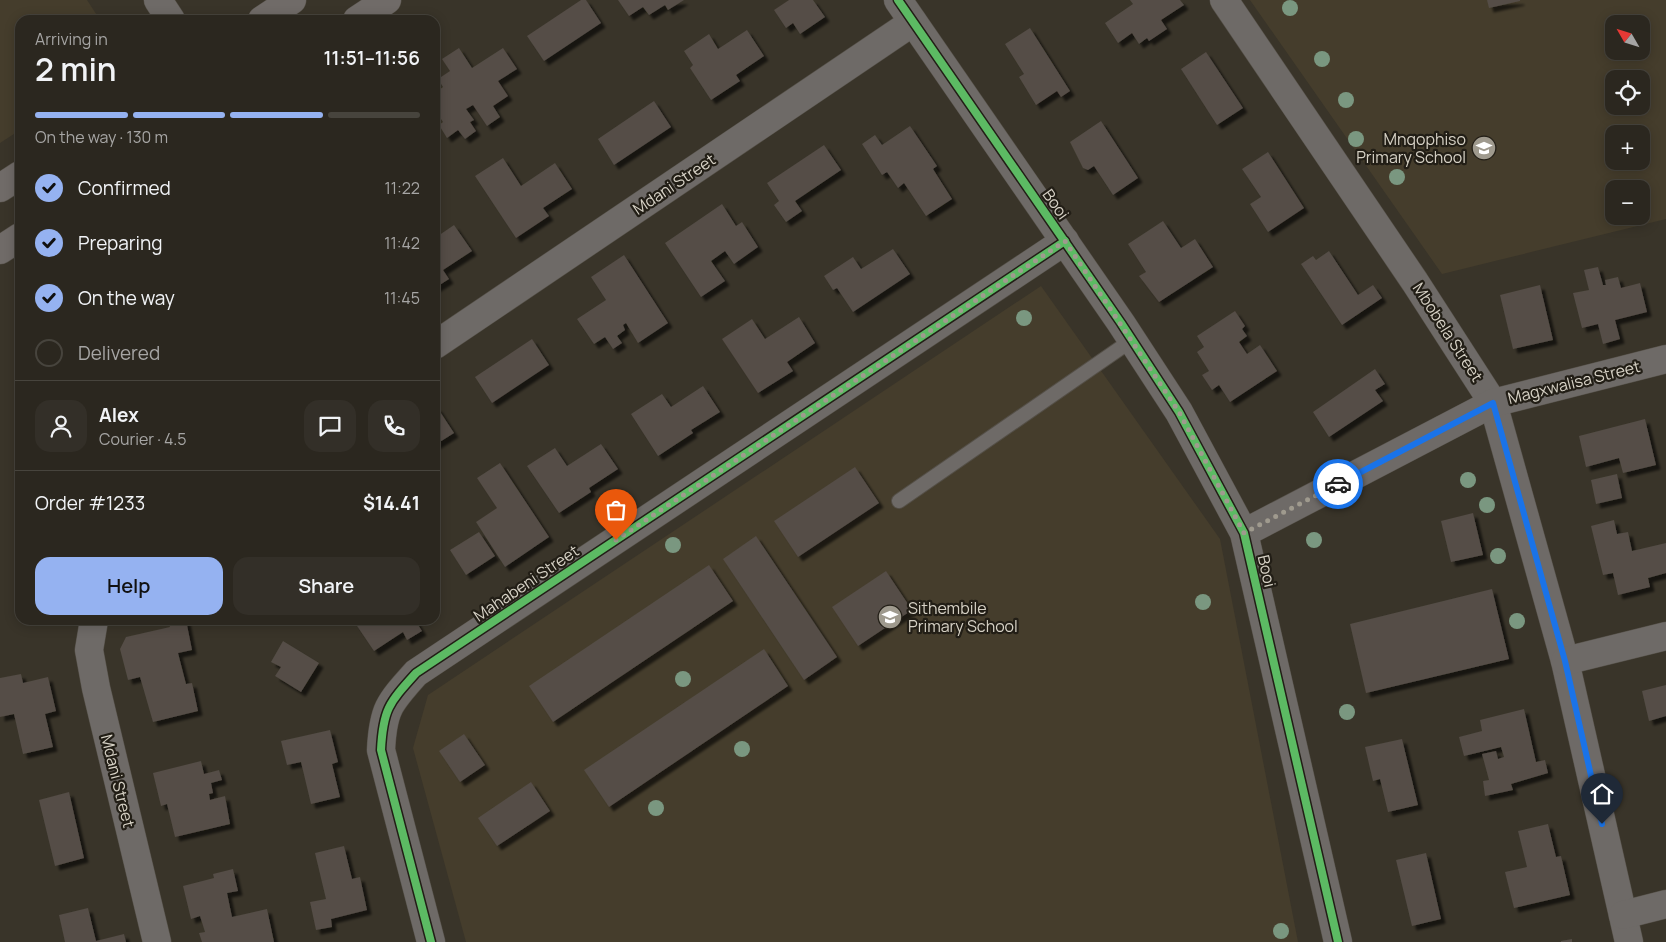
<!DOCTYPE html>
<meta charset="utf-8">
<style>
body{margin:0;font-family:Manrope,sans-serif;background:#332f28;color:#f1f3f6;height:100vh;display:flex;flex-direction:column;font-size:19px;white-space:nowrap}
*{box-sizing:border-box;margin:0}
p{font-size:16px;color:#a6a5a4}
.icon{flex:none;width:28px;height:28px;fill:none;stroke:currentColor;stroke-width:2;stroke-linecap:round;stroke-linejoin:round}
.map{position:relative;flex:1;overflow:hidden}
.side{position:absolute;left:15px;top:15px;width:425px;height:610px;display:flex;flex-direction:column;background:#2b271f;border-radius:15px;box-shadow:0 2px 12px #0003,0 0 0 1px #47443d}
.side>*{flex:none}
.needle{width:32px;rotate:309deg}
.tools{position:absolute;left:1605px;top:15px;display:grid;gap:10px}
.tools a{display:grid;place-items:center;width:45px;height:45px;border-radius:10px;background:#2b271f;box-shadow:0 2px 12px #0003,0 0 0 1px #47443d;font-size:25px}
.pin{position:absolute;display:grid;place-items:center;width:42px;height:42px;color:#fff;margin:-51px -21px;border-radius:50% 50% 50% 0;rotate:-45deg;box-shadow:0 0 5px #0007}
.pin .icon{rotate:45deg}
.courier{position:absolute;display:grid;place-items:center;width:50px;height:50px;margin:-25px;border:4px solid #1a73e8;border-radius:50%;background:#fff;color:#222;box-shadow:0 1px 6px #0007}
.summary em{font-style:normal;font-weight:600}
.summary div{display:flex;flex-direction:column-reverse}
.summary{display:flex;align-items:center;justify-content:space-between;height:85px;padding:0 20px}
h1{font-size:32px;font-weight:600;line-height:38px}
.bar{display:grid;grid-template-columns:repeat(4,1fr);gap:8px 5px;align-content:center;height:60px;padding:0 20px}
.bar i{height:6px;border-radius:4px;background:#47443d}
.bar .current{background:#95b2f1}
.bar p{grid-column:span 4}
.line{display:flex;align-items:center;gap:12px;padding:0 20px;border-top:1px solid #47443d}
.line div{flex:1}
.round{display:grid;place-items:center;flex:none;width:52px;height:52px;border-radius:15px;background:#332f28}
ol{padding:0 20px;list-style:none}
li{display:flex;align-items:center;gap:15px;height:55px}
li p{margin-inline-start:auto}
li .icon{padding:5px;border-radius:50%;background:#95b2f1;color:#111;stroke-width:4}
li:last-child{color:#a6a5a4}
li i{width:28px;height:28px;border:2px solid #47443d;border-radius:50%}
.button{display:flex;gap:10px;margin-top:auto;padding:10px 20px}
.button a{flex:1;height:58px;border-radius:15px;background:#95b2f1;color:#111;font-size:20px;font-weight:600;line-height:58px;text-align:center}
.button a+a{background:#332f28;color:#f1f3f6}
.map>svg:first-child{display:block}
.education{fill:#453d2c;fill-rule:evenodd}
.building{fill:#544d46;filter:url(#shadow)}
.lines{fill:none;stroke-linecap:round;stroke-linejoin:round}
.service-casing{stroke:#544f47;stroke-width:16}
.minor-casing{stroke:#544f47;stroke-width:29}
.secondary-casing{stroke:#544f47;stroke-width:29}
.service{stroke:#6e6a67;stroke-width:14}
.minor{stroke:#6e6a67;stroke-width:28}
.secondary{stroke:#706b68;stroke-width:28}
.cycleway-casing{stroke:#221e16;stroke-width:11}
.cycleway{stroke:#5cba63;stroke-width:8}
.tree{fill:#7a9780}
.done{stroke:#9f9a8e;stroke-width:5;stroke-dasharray:0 9}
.route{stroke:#1a73e8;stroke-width:6}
.labels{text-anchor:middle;stroke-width:4.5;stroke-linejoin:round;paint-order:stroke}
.poi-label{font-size:16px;fill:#d6d1c5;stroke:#221e16;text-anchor:end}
.street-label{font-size:16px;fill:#d6d1c5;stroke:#221e16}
</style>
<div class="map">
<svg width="1666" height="942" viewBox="0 0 1666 942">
<defs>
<filter id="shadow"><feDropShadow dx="4.5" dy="4.5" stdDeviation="1" flood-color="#0009"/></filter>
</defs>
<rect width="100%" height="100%" fill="#393429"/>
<g class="education">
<path d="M0,0H87L100,20H20V130L0,143Z"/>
<path d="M1250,0H1666V219L1442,274ZM1614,24H1641V51H1614ZM1614,79H1641V106H1614ZM1614,134H1641V161H1614ZM1614,189H1641V216H1614Z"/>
<path d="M1041,286L1220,539L1298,942H466L413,748L428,695Z"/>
</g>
<g class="building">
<path d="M581,0H586L601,23L544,61L527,36Z"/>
<path d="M618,0H684L668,10L665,5L649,15L643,7L629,16Z"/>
<path d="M789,0H813L825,17L800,34L793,23L786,28L774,10Z"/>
<path d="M1130,0H1180L1184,5L1161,20L1167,29L1149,41L1147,38L1139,44L1132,33L1118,43L1105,23L1133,4Z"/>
<path d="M1487,0H1520V1L1489,8Z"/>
<path d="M1030,28L1070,91L1061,97L1057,91L1036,105L1019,77L1024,74L1005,44Z"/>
<path d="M747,30L764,56L736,75L740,81L711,100L690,68L693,65L684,51L709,34L718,49Z"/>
<path d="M459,48L472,68L503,48L517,69L498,81L508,96L493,106L500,117L487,126L473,105L466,109L474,120L470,122L476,131L465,139L458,130L447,138L439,125L443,122L435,110V93L443,87L438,79L450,71L442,59Z"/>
<path d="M1206,52L1243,108L1217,125L1181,69Z"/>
<path d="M654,101L671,127L614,165L598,139Z"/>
<path d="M1101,121L1138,178L1113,195L1094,166L1088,170L1083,168L1070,142Z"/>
<path d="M910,126L937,166L933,169L952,199L926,216L904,183L898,188L887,172L882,175L862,144L875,135L882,145Z"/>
<path d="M824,145L841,170L795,201L802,211L786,222L774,205L779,201L767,183Z"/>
<path d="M1268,152L1304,208L1268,232L1250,204L1261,197L1242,169Z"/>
<path d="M503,158L521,186L555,163L572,189L543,208L549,216L516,238L475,176Z"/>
<path d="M722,204L736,226L742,222L758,247L734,264L725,251L711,261L725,281L701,297L665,243Z"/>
<path d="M1163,221L1181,248L1195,239L1213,267L1159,302L1139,276L1146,272L1128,244Z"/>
<path d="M454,225L472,251L443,270L449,279L435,288V238Z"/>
<path d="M893,249L910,274L853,312L837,288L833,290L824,276L853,257L861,269Z"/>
<path d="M1329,251L1358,295L1373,285L1382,298L1342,325L1301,264L1313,256L1316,260Z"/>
<path d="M624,255L668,323L638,343L626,323L623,325L625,330L617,336L622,343L613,349L605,337L594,344L577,319L606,300L591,277Z"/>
<path d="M1598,267L1603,285H1606L1605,280L1618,277L1621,288L1640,283L1647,312L1615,320L1620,339L1603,344L1598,324L1582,328L1573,293L1589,290L1584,270Z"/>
<path d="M1540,285L1553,340L1513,349L1500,295Z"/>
<path d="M1235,311L1245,326L1242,329L1247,336L1239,342L1247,354L1260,345L1277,371L1230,402L1219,385L1212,390L1202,375L1209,371L1197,352L1204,347L1197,336Z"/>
<path d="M799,317L815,343L787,362L793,371L758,393L722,339L752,319L765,339Z"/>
<path d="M532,339L549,365L492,403L475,377Z"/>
<path d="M1375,369L1385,384L1375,390L1383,401L1329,437L1313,412Z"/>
<path d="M703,386L720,412L691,430L693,433L658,456L631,414L662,394L671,407Z"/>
<path d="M437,407L454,433L435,445V409Z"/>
<path d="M1645,419L1656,465L1623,473L1619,458L1586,467L1579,436Z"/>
<path d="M601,444L618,469L589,488L591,492L559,513L527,466L555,448L567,466Z"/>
<path d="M500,463L549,537L505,567L476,522L497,508L477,478Z"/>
<path d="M855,467L879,503L798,557L774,521Z"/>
<path d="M1617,474L1622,498L1596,504L1591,480Z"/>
<path d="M1473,513L1483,555L1451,562L1441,521Z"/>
<path d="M1614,520L1617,534L1628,532L1632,551L1666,543V573L1648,578L1650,587L1618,595L1613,573L1603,575L1591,526Z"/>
<path d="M479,532L495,556L466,575L450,550Z"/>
<path d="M756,536L837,657L804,680L723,559Z"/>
<path d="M709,565L733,601L553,722L529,686Z"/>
<path d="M886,571L912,610L858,646L832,607Z"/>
<path d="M1492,589L1509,659L1366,693L1350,624Z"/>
<path d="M186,620L192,650L178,653L186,684L192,683L198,711L153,722L140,677L128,680L120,649L126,637L170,627L168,621Z"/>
<path d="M353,620H415L422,631L407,640L403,632L374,651Z"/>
<path d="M283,641L319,663L301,692L275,676L281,667L271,662Z"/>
<path d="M764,649L788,686L609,807L584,770Z"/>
<path d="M21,674L23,683L48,677L56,711L45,714L53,747L23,754L14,714L0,717V678Z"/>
<path d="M1666,685V716L1649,721L1642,691Z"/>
<path d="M1524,709L1536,762L1545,760L1548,773L1511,784L1513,790L1485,796L1483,781L1489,780L1482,754L1496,751L1498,759L1504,757L1501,747L1464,756L1459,737L1482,731L1480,720Z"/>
<path d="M330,730L338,762L332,764L340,797L311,804L301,762L287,765L281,741Z"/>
<path d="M464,734L485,765L460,782L439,751Z"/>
<path d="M1402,739L1418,805L1388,812L1380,779L1373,781L1365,747Z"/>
<path d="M201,761L204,774L219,770L222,780L211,783L213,793L209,794L210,800L225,796L230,824L175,837L167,804L161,806L153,773Z"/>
<path d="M531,782L550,811L497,846L478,818Z"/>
<path d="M69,792L84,858L55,866L39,800Z"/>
<path d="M1548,824L1556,857L1561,856L1570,895L1514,908L1505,872L1527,867L1518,831Z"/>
<path d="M344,846L352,879L360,877L367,910L331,919L332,927L316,930L310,902L326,899L315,853Z"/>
<path d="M1426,853L1441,919L1412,926L1396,860Z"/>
<path d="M233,869L238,891L227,893L232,917L267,909L274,942H202L199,933L205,932L200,916L191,919L183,886L214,878L213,874Z"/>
<path d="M88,908L96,941L124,934L126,942H65L59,915Z"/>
<path d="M1572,939V942H1561V941Z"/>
</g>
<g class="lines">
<g class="service-casing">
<path id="service" d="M899,501L1132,340"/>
</g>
<g class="minor-casing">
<g id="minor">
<path d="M158,0L171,20"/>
<path d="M898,0L1121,323L1179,412L1244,533L1338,942"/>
<path d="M1224,0L1415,282L1493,403L1565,661L1629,942"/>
<path d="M435,345L913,22"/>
<path d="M1244,533L1493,403L1666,359"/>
<path d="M94,620L89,650L96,688L157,942"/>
<path d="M1565,661L1666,636"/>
<path d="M1623,915L1666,904"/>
<path d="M431,942L381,750C383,709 389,703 416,673L1065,241"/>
</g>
</g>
<g class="secondary-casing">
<g id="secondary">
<path d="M262,20L292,0"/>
<path d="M357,20L387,0"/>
<path d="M0,188L20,175"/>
<path d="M0,250L20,237"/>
</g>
</g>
<use href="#service" class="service"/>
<use href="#minor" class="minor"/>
<use href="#secondary" class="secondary"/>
<g class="cycleway-casing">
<g id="cycleway">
<path d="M898,0L1121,323L1179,412L1244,533L1338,942"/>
<path d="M431,942L381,750C383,709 389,703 416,673L1065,241"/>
</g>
</g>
<use href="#cycleway" class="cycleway"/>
</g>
<g class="tree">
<circle cx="1290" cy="8" r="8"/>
<circle cx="1322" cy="59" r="8"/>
<circle cx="1346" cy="100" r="8"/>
<circle cx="1356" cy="139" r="8"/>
<circle cx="1397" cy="177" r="8"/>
<circle cx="1024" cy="318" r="8"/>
<circle cx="1468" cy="480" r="8"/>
<circle cx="1487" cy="505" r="8"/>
<circle cx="1314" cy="540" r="8"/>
<circle cx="673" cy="545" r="8"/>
<circle cx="1498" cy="556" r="8"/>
<circle cx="1203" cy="602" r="8"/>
<circle cx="1517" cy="621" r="8"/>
<circle cx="683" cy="679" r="8"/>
<circle cx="1347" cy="712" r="8"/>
<circle cx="742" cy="749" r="8"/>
<circle cx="656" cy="808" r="8"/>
<circle cx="1281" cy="931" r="8"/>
</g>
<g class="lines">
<path class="done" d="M616,540L1065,241L1179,412L1244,533L1338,484"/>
<path class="route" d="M1338,484L1493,403L1565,661L1602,824"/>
</g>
<defs>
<g id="school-disc" transform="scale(1.25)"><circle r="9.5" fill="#9f9a8e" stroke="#221e16"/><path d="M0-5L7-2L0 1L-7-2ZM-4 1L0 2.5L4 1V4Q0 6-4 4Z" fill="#fff"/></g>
</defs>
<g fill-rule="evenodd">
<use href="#school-disc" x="1484" y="148"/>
<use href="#school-disc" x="890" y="617"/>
</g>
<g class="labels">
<g class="poi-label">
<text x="1466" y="145">Mnqophiso<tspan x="1466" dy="18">Primary School</tspan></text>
<text x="908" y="614" text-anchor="start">Sithembile<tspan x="908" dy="18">Primary School</tspan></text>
</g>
<g class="street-label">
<text transform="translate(674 184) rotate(-34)" y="6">Mdani Street</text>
<text transform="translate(1056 204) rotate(55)" y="6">Booi</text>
<text transform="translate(1448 332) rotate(57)" y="6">Mbobela Street</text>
<text transform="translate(1574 382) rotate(-14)" y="6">Magxwalisa Street</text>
<text transform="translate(1267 571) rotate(77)" y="6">Booi</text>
<text transform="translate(526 583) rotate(-34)" y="6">Mahabeni Street</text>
<text transform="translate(118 781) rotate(76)" y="6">Mdani Street</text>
</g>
</g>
</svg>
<div class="tools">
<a><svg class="needle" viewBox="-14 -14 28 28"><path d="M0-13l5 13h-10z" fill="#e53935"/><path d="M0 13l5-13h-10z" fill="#a6a5a4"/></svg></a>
<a><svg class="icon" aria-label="locate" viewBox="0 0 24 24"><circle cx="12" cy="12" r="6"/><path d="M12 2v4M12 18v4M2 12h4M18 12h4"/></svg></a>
<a>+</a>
<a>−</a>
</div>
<div class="pin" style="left:616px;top:540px;background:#ea580c"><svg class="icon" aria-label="bag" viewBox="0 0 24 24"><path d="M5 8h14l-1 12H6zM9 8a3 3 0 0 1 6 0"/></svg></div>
<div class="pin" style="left:1602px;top:824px;background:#1f2937"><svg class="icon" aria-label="home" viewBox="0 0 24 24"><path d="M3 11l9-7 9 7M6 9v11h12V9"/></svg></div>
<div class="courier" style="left:1338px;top:484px"><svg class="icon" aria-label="car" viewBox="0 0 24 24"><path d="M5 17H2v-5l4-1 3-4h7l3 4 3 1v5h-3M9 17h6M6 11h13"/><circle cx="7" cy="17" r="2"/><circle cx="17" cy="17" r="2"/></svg></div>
<section class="side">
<div class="summary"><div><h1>2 min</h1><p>Arriving in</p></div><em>11:51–11:56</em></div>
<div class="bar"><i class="current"></i><i class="current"></i><i class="current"></i><i></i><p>On the way · 130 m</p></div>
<ol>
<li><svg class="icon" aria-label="check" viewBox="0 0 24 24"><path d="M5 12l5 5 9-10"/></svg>Confirmed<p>11:22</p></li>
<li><svg class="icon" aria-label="check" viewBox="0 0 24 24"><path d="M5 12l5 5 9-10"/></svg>Preparing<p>11:42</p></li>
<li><svg class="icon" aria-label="check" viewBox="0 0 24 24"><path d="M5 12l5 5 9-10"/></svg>On the way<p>11:45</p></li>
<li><i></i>Delivered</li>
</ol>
<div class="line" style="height:90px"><a class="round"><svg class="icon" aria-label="person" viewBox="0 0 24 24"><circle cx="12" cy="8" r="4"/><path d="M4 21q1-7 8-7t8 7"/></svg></a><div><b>Alex</b><p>Courier · 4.5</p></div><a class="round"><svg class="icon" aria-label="chat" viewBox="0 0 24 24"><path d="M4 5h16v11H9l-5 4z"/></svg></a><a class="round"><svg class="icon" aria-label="phone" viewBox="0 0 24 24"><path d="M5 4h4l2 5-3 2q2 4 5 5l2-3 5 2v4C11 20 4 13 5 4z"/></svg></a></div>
<div class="line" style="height:65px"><div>Order #1233</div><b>$14.41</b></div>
<div class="button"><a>Help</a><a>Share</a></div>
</section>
</div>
